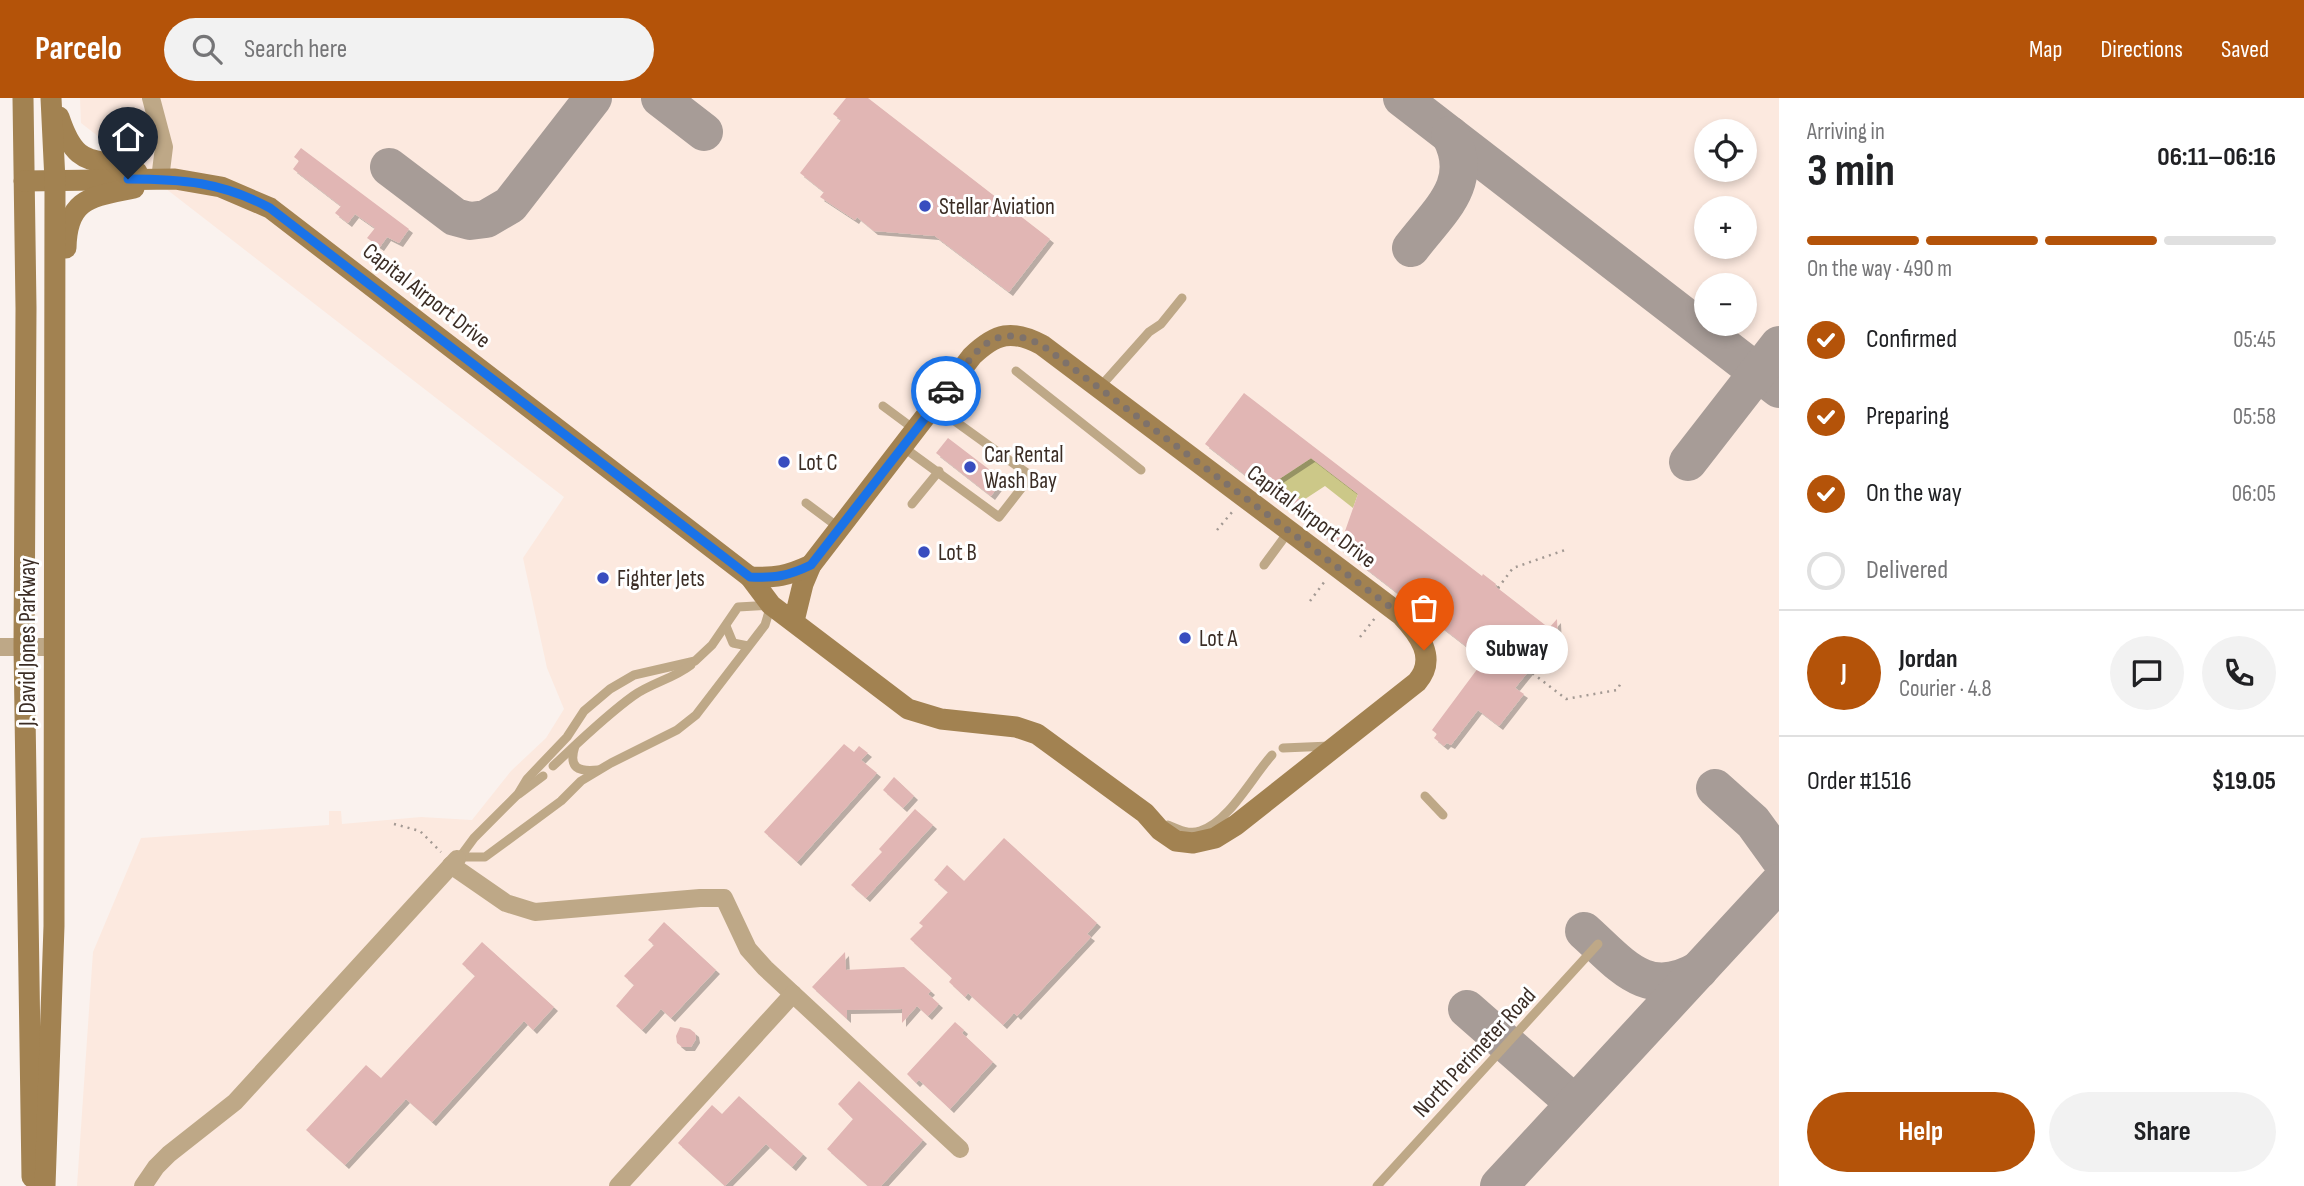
<!DOCTYPE html>
<meta charset="utf-8">
<style>
body{margin:0;font-family:"Sofia Sans Condensed",sans-serif;background:#f2f2f2;color:#202124;height:100vh;display:flex;flex-direction:column;font-size:26px;white-space:nowrap}
*{box-sizing:border-box;margin:0}
p{font-size:23px;color:#757577}
.icon{flex:none;width:38px;height:38px;fill:none;stroke:currentColor;stroke-width:2;stroke-linecap:round;stroke-linejoin:round}
.map{position:relative;flex:1;overflow:hidden}
.panel{display:flex;flex-direction:column;background:#fff;width:525px}
.panel>*{flex:none}
.buttons{position:absolute;left:1694px;top:21px;display:grid;gap:14px}
.buttons a{display:grid;place-items:center;width:63px;height:63px;border-radius:50%;background:#fff;box-shadow:0 4px 10px #0003;font-size:35px}
.pin{position:absolute;display:grid;place-items:center;width:60px;height:60px;color:#fff;margin:-72px -30px;border-radius:50% 50% 50% 0;rotate:-45deg;box-shadow:0 0 7px #0007}
.pin .icon{rotate:45deg}
.courier{position:absolute;display:grid;place-items:center;width:70px;height:70px;margin:-35px;border:5px solid #1a73e8;border-radius:50%;background:#fff;color:#222;box-shadow:0 2px 9px #0007}
.bubble{position:absolute;height:49px;border-radius:24px;background:#fff;box-shadow:0 4px 10px #0003;font-size:23px;font-weight:700;line-height:49px;text-align:center}
.headline em{font-style:normal;font-weight:700}
.headline div{display:flex;flex-direction:column-reverse}
.headline{display:flex;align-items:center;justify-content:space-between;height:119px;padding:0 28px}
h1{font-size:46px;font-weight:700;line-height:52px}
.bar{display:grid;grid-template-columns:repeat(4,1fr);gap:10px 7px;align-content:center;height:84px;padding:0 28px}
.bar i{height:9px;border-radius:5px;background:#e0e0e0}
.bar .selected{background:#b45309}
.bar p{grid-column:span 4}
.line{display:flex;align-items:center;gap:18px;padding:0 28px;border-top:2px solid #e0e0e0}
.line div{flex:1}
.round{display:grid;place-items:center;flex:none;width:74px;height:74px;border-radius:37px;background:#f2f2f2}
ol{padding:0 28px;list-style:none}
li{display:flex;align-items:center;gap:21px;height:77px}
li p{margin-inline-start:auto}
li .icon{padding:7px;border-radius:50%;background:#b45309;color:#fff;stroke-width:4}
li:last-child{color:#757577}
li i{width:38px;height:38px;border:4px solid #e0e0e0;border-radius:50%}
.button{display:flex;gap:14px;margin-top:auto;padding:14px 28px}
.button a{flex:1;height:80px;border-radius:42px;background:#b45309;color:#fff;font-size:28px;font-weight:700;line-height:80px;text-align:center}
.button a+a{background:#f2f2f2;color:#202124}
header{display:flex;align-items:center;gap:42px;box-sizing:border-box;height:98px;padding:0 35px;background:#b45309;color:#fff}
header strong{font-size:33px}
nav{display:flex;gap:38px;margin-inline-start:auto;font-size:24px}
.search{width:490px;height:63px;background:#f2f2f2;display:flex;align-items:center;gap:18px;box-sizing:border-box;padding:0 24px;border-radius:38px;color:#757577;font-size:26px}
main{display:flex;flex:1;min-height:0}
.map>svg:first-child{display:block}
.built{fill:#fce9df;fill-rule:evenodd}
.green{fill:#ccc888}
.lines{fill:none;stroke-linecap:round;stroke-linejoin:round}
.taxiway{stroke:#a79c97;stroke-width:38}
.building{fill:#e1b6b4;fill-rule:evenodd;filter:url(#shadow)}
.path{stroke:#a39993;stroke-width:2.5;stroke-dasharray:2 5;stroke-linecap:butt}
.lane{stroke:#bea887;stroke-width:9}
.street{stroke:#bea887;stroke-width:18}
.secondary{stroke:#a28251;stroke-width:21}
.done{stroke:#7e726b;stroke-width:7;stroke-dasharray:0 12.6}
.route{stroke:#1a73e8;stroke-width:9}
.poi-dot{fill:#384dbf;stroke:#fff;stroke-width:2.5}
.labels{text-anchor:middle;stroke-width:6;stroke-linejoin:round;paint-order:stroke}
.poi-label{font-size:23px;fill:#3b2d25;stroke:#fff;text-anchor:start}
.street-label{font-size:23px;fill:#3b2d25;stroke:#fff}
</style>
<header>
<strong>Parcelo</strong>
<div class="search"><svg class="icon" aria-label="search" viewBox="0 0 24 24"><circle cx="10" cy="10" r="6"/><path d="M15 15l6 6"/></svg>Search here</div>
<nav><a>Map</a><a>Directions</a><a>Saved</a></nav>
</header>
<main>
<div class="map">
<svg width="1779" height="1088" viewBox="0 0 1779 1088">
<defs>
<filter id="shadow"><feDropShadow dx="4" dy="4" stdDeviation="0" flood-color="#0004"/></filter>
</defs>
<rect width="100%" height="100%" fill="#faf2ee"/>
<path class="built" d="M80,0H1779V1088H77L93,854L141,740L329,727V713H341L342,726L421,719L472,722L511,673L546,640L564,611L547,570L523,460L564,399L81,25ZM1706,33H1745V72H1706ZM1706,110H1745V149H1706ZM1706,187H1745V226H1706Z"/>
<path class="green" d="M1311,360L1358,396L1353,410L1325,388L1302,403L1276,383Z"/>
<g class="lines">
<g class="taxiway">
<path d="M660,0L704,34"/>
<path d="M1402,0L1779,291"/>
<path d="M389,69L455,119L470,123L486,121L510,107L593,0"/>
<path d="M1411,150C1439,113 1476,85 1450,37"/>
<path d="M1688,364L1779,247"/>
<path d="M1715,690L1753,724L1779,760"/>
<path d="M1584,833C1621,866 1646,903 1699,872"/>
<path d="M1467,911L1574,1005"/>
<path d="M1499,1088L1779,785"/>
</g>
</g>
<g class="building">
<path d="M846,0H868L1050,141L1009,194L935,138L874,133L857,119L855,122L820,99L824,94L800,75L841,22L833,16Z"/>
<path d="M301,50L409,131L399,145L387,139L380,149L367,140L375,130L355,116L348,125L335,115L341,108L293,71L299,63L294,59Z"/>
<path d="M1244,295L1482,478L1483,476L1496,486L1495,488L1549,530L1557,521L1558,546H1551L1515,590L1524,596L1499,628L1478,612L1451,647L1447,645L1444,648L1434,640L1437,636L1432,632L1484,562L1205,346ZM1311,360L1358,396L1344,436L1276,383Z"/>
<path d="M948,340L1003,382L991,398L936,355Z"/>
<path d="M844,646L854,654L859,648L868,655L861,662L877,675L797,764L764,734Z"/>
<path d="M894,679L914,698L903,710L883,692Z"/>
<path d="M915,711L933,727L866,800L851,787L882,754L879,751Z"/>
<path d="M1004,740L1097,825L1087,836L1091,839L1017,918L1014,915L1003,927L968,895L965,899L949,884L952,880L910,841L923,828L919,825L948,794L934,782L947,767L964,783Z"/>
<path d="M664,824L716,872L671,920L661,911L642,932L616,908L634,887L624,878L654,847L648,842Z"/>
<path d="M482,844L554,909L533,932L524,923L432,1024L406,1001L345,1067L306,1032L366,967L381,980L475,878L462,866Z"/>
<path d="M845,854L846,872L904,869L931,893L928,896L939,906L928,918L917,908L902,925V911L847,912V921L812,889Z"/>
<path d="M955,924L964,932L962,935L993,964L950,1011L919,982L916,985L907,976Z"/>
<path d="M680,929L690,931L695,935L696,941L691,949H682L677,945L676,938Z"/>
<path d="M859,983L923,1042L881,1088H868L827,1051L853,1021L838,1006Z"/>
<path d="M739,998L803,1056L792,1069L766,1046L725,1088L678,1045L712,1007L722,1016Z"/>
</g>
<g class="lines">
<g class="path">
<path d="M1217,432L1233,413"/>
<path d="M1498,490L1513,470L1565,452"/>
<path d="M1310,503L1325,483"/>
<path d="M1360,539L1375,520"/>
<path d="M1527,571L1566,601L1617,592L1622,583"/>
<path d="M394,726L420,733L441,754"/>
</g>
<g class="lane">
<path d="M1016,273L1141,372"/>
<path d="M1100,289L1149,234L1161,226L1182,200"/>
<path d="M883,308L914,331"/>
<path d="M903,349L999,419L1031,378L934,308"/>
<path d="M806,405L838,429"/>
<path d="M912,406L939,373"/>
<path d="M1264,467L1289,433"/>
<path d="M771,507L765,527L696,617L677,632L611,665L581,683L561,703L485,759H460L474,740L518,696L527,681L567,639L584,613L610,591L634,577L695,563L712,547L738,509Z"/>
<path d="M726,528L733,545L748,548"/>
<path d="M575,648C568,670 578,674 598,672"/>
<path d="M1283,650L1330,648"/>
<path d="M553,668C579,644 604,619 633,598C651,585 673,581 691,567"/>
<path d="M519,696L543,678"/>
<path d="M1425,698L1443,717"/>
<path d="M1168,727C1177,731 1189,737 1200,733C1229,724 1252,679 1272,657"/>
<path d="M1377,1088L1598,846"/>
</g>
<g class="street">
<path d="M151,0L164,49L160,81"/>
<path d="M0,549H53"/>
<path d="M451,767L506,805L535,814L700,800H724L748,851L765,870L960,1051"/>
<path d="M143,1088L156,1069L169,1056L235,1004L457,761"/>
<path d="M618,1088L793,896"/>
</g>
<g class="secondary">
<path d="M23,0L26,210L24,549L32,1079"/>
<path d="M59,19C78,76 94,55 137,74"/>
<path d="M24,83L175,81L221,89L270,110L750,479L771,507L908,611L941,621L1016,629L1037,636L1145,715L1160,732L1176,743L1193,745L1215,740L1236,727L1417,584C1438,560 1418,535 1401,517L1042,247C1012,231 996,235 972,258L811,467L803,486L794,523"/>
<path d="M66,150C67,99 92,99 134,90"/>
<path d="M750,479C776,480 787,478 811,467"/>
<path d="M45,1088L54,828L55,83L51,0"/>
</g>
</g>
<g class="lines">
<path class="done" d="M946,293C974,256 991,221 1042,247L1401,517L1420,539L1424,552"/>
<path class="route" d="M128,81C182,81 222,84 270,110L750,479C776,480 788,478 811,467L946,293"/>
</g>
<g class="poi-dot">
<circle cx="925" cy="108" r="7"/>
<circle cx="784" cy="364" r="7"/>
<circle cx="970" cy="369" r="7"/>
<circle cx="924" cy="454" r="7"/>
<circle cx="603" cy="480" r="7"/>
<circle cx="1185" cy="540" r="7"/>
</g>
<g class="labels">
<g class="poi-label">
<text x="939" y="116">Stellar Aviation</text>
<text x="984" y="364">Car Rental<tspan x="984" dy="26">Wash Bay</tspan></text>
<text x="798" y="372">Lot C</text>
<text x="938" y="462">Lot B</text>
<text x="617" y="488">Fighter Jets</text>
<text x="1199" y="548">Lot A</text>
</g>
<g class="street-label">
<text transform="translate(427 197) rotate(38)" y="8">Capital Airport Drive</text>
<text transform="translate(1312 418) rotate(37)" y="8">Capital Airport Drive</text>
<text transform="translate(27 544) rotate(-90)" y="8">J. David Jones Parkway</text>
<text transform="translate(1474 954) rotate(-47)" y="8">North Perimeter Road</text>
</g>
</g>
</svg>
<div class="buttons">
<a><svg class="icon" aria-label="locate" viewBox="0 0 24 24"><circle cx="12" cy="12" r="6"/><path d="M12 2v4M12 18v4M2 12h4M18 12h4"/></svg></a>
<a>+</a>
<a>−</a>
</div>
<div class="pin" style="left:1424px;top:552px;background:#ea580c"><svg class="icon" aria-label="bag" viewBox="0 0 24 24"><path d="M5 8h14l-1 12H6zM9 8a3 3 0 0 1 6 0"/></svg></div>
<div class="pin" style="left:128px;top:81px;background:#1f2937"><svg class="icon" aria-label="home" viewBox="0 0 24 24"><path d="M3 11l9-7 9 7M6 9v11h12V9"/></svg></div>
<div class="courier" style="left:946px;top:293px"><svg class="icon" aria-label="car" viewBox="0 0 24 24"><path d="M5 17H2v-5l4-1 3-4h7l3 4 3 1v5h-3M9 17h6M6 11h13"/><circle cx="7" cy="17" r="2"/><circle cx="17" cy="17" r="2"/></svg></div>
<div class="bubble" style="left:1466px;top:527px;width:102px">Subway</div>
</div>
<section class="panel">
<div class="headline"><div><h1>3 min</h1><p>Arriving in</p></div><em>06:11–06:16</em></div>
<div class="bar"><i class="selected"></i><i class="selected"></i><i class="selected"></i><i></i><p>On the way · 490 m</p></div>
<ol>
<li><svg class="icon" aria-label="check" viewBox="0 0 24 24"><path d="M5 12l5 5 9-10"/></svg>Confirmed<p>05:45</p></li>
<li><svg class="icon" aria-label="check" viewBox="0 0 24 24"><path d="M5 12l5 5 9-10"/></svg>Preparing<p>05:58</p></li>
<li><svg class="icon" aria-label="check" viewBox="0 0 24 24"><path d="M5 12l5 5 9-10"/></svg>On the way<p>06:05</p></li>
<li><i></i>Delivered</li>
</ol>
<div class="line" style="height:126px"><b class="round" style="background:#b45309;color:#fff">J</b><div><b>Jordan</b><p>Courier · 4.8</p></div><a class="round"><svg class="icon" aria-label="chat" viewBox="0 0 24 24"><path d="M4 5h16v11H9l-5 4z"/></svg></a><a class="round"><svg class="icon" aria-label="phone" viewBox="0 0 24 24"><path d="M5 4h4l2 5-3 2q2 4 5 5l2-3 5 2v4C11 20 4 13 5 4z"/></svg></a></div>
<div class="line" style="height:91px"><div>Order #1516</div><b>$19.05</b></div>
<div class="button"><a>Help</a><a>Share</a></div>
</section>
</main>
